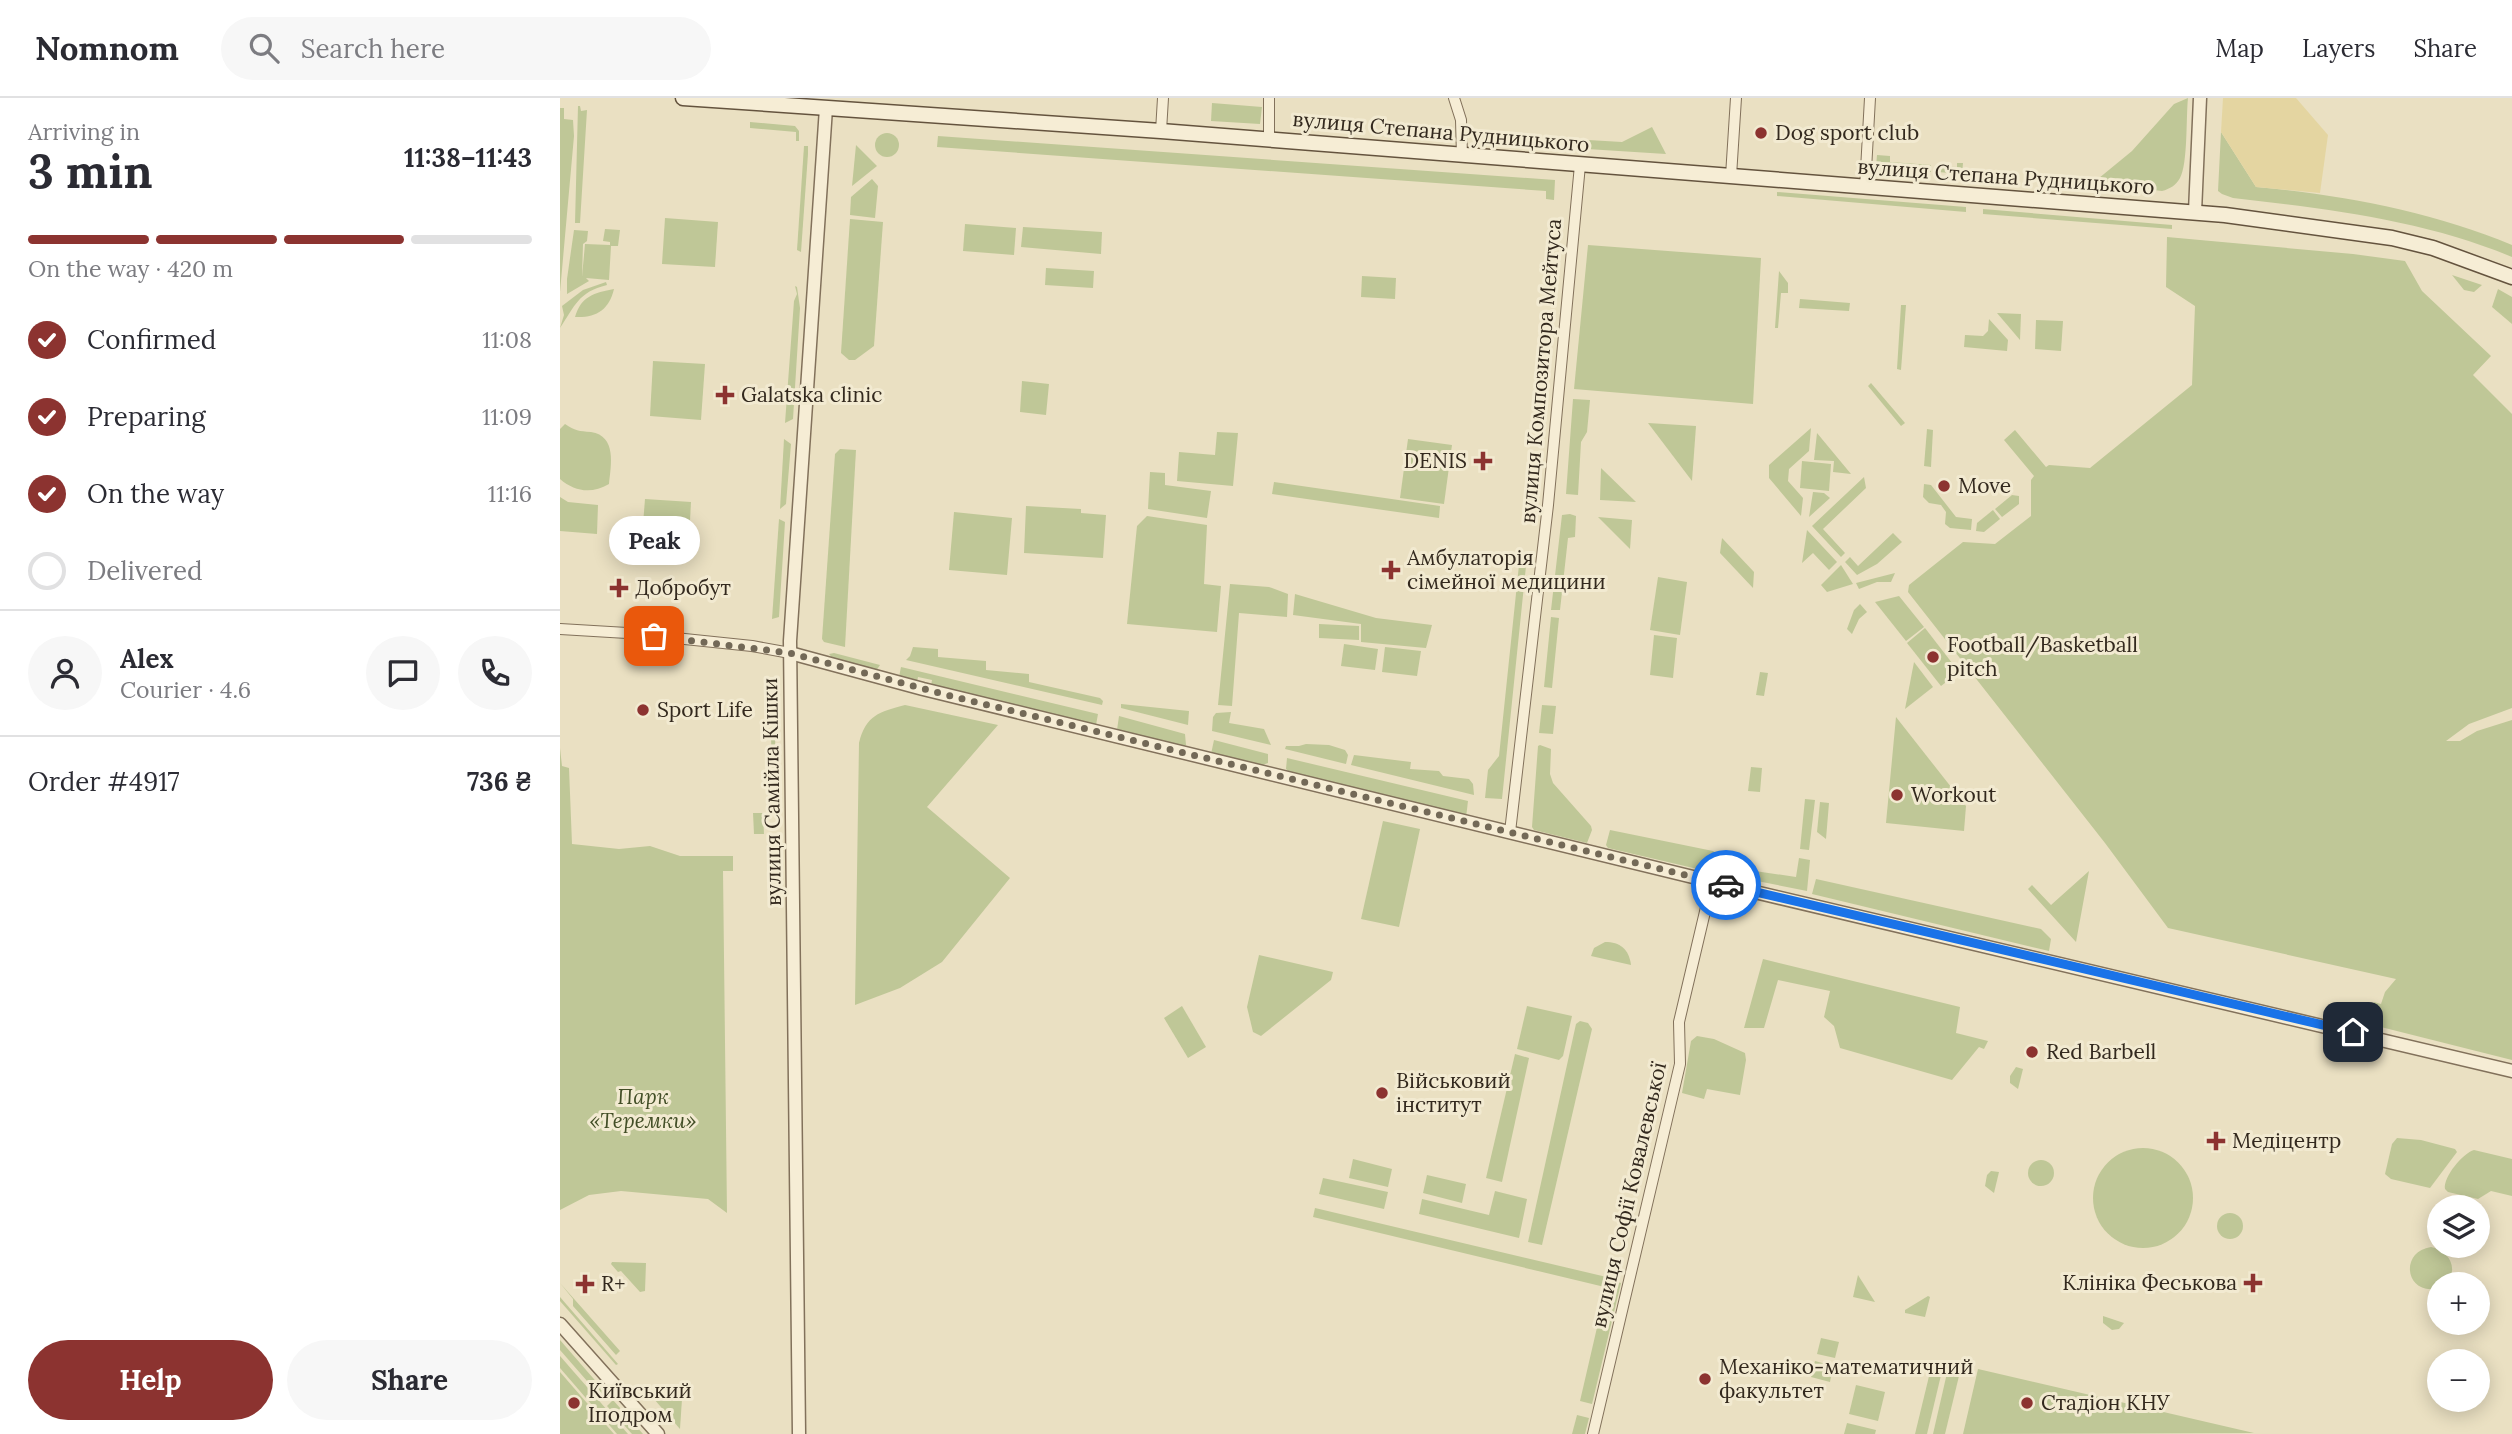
<!DOCTYPE html>
<meta charset="utf-8">
<style>
body{margin:0;font-family:Lora,serif;background:#f7f7f7;color:#2b2b33;height:100vh;display:flex;flex-direction:column;font-size:26px;white-space:nowrap}
*{box-sizing:border-box;margin:0}
p{font-size:23px;color:#7c7c81}
.icon{flex:none;width:38px;height:38px;fill:none;stroke:currentColor;stroke-width:2;stroke-linecap:round;stroke-linejoin:round}
.map{position:relative;flex:1;overflow:hidden}
.sheet{display:flex;flex-direction:column;background:#fff;width:560px}
.sheet>*{flex:none}
.tools{position:absolute;left:1867px;top:1097px;display:grid;gap:14px}
.tools a{display:grid;place-items:center;width:63px;height:63px;border-radius:50%;background:#fff;box-shadow:0 4px 18px #0003;font-size:35px}
.pin{position:absolute;display:grid;place-items:center;width:60px;height:60px;color:#fff;margin:-30px;border-radius:14px;box-shadow:0 4px 10px #0006}
.courier{position:absolute;display:grid;place-items:center;width:70px;height:70px;margin:-35px;border:5px solid #1a73e8;border-radius:50%;background:#fff;color:#222;box-shadow:0 2px 9px #0007}
.bubble{position:absolute;height:49px;border-radius:24px;background:#fff;box-shadow:0 4px 18px #0003;font-size:23px;font-weight:800;line-height:49px;text-align:center}
.head em{font-style:normal;font-weight:800}
.head div{display:flex;flex-direction:column-reverse}
.head{display:flex;align-items:center;justify-content:space-between;height:119px;padding:0 28px}
h1{font-size:46px;font-weight:800;line-height:52px}
.bar{display:grid;grid-template-columns:repeat(4,1fr);gap:10px 7px;align-content:center;height:84px;padding:0 28px}
.bar i{height:9px;border-radius:5px;background:#e1e1e2}
.bar .selected{background:#8c3330}
.bar p{grid-column:span 4}
.line{display:flex;align-items:center;gap:18px;padding:0 28px;border-top:2px solid #e1e1e2}
.line div{flex:1}
.round{display:grid;place-items:center;flex:none;width:74px;height:74px;border-radius:37px;background:#f7f7f7}
ol{padding:0 28px;list-style:none}
li{display:flex;align-items:center;gap:21px;height:77px}
li p{margin-inline-start:auto}
li .icon{padding:7px;border-radius:50%;background:#8c3330;color:#fff;stroke-width:4}
li:last-child{color:#7c7c81}
li i{width:38px;height:38px;border:4px solid #e1e1e2;border-radius:50%}
.button{display:flex;gap:14px;margin-top:auto;padding:14px 28px}
.button a{flex:1;height:80px;border-radius:42px;background:#8c3330;color:#fff;font-size:28px;font-weight:800;line-height:80px;text-align:center}
.button a+a{background:#f7f7f7;color:#2b2b33}
header{display:flex;align-items:center;gap:42px;box-sizing:border-box;height:98px;padding:0 35px;background:#fff;border-bottom:2px solid #e1e1e2}
header strong{font-size:33px}
nav{display:flex;gap:38px;margin-inline-start:auto;font-size:24px}
.search{width:490px;height:63px;background:#f7f7f7;display:flex;align-items:center;gap:18px;box-sizing:border-box;padding:0 24px;border-radius:38px;color:#7c7c81;font-size:26px}
main{display:flex;flex:1;min-height:0}
.map>svg:first-child{display:block}
.green{fill:#bfc797}
.sand{fill:#e4d5a1}
.lines{fill:none;stroke-linecap:round;stroke-linejoin:round}
.minor-casing{stroke:#82715b;stroke-width:12}
.tertiary-casing{stroke:#82715b;stroke-width:15}
.secondary-casing{stroke:#64533e;stroke-width:17}
.minor{stroke:#f6edd5;stroke-width:10}
.tertiary{stroke:#f6edd5;stroke-width:12}
.secondary{stroke:#f6edd5;stroke-width:14}
.done{stroke:#736957;stroke-width:7;stroke-dasharray:0 12.6}
.route{stroke:#1a73e8;stroke-width:9}
.poi-dot{fill:#8c3330;stroke:#f2ead1;stroke-width:2.5}
.labels{text-anchor:middle;stroke-width:6;stroke-linejoin:round;paint-order:stroke}
.street-label{font-size:21px;fill:#33291e;stroke:#f2ead1}
.poi-label{font-size:21px;fill:#33291e;stroke:#f2ead1;text-anchor:start}
.park-label{font-size:21px;font-style:italic;fill:#424e26;stroke:#f2ead1}
</style>
<header>
<strong>Nomnom</strong>
<div class="search"><svg class="icon" aria-label="search" viewBox="0 0 24 24"><circle cx="10" cy="10" r="6"/><path d="M15 15l6 6"/></svg>Search here</div>
<nav><a>Map</a><a>Layers</a><a>Share</a></nav>
</header>
<main>
<section class="sheet">
<div class="head"><div><h1>3 min</h1><p>Arriving in</p></div><em>11:38–11:43</em></div>
<div class="bar"><i class="selected"></i><i class="selected"></i><i class="selected"></i><i></i><p>On the way · 420 m</p></div>
<ol>
<li><svg class="icon" aria-label="check" viewBox="0 0 24 24"><path d="M5 12l5 5 9-10"/></svg>Confirmed<p>11:08</p></li>
<li><svg class="icon" aria-label="check" viewBox="0 0 24 24"><path d="M5 12l5 5 9-10"/></svg>Preparing<p>11:09</p></li>
<li><svg class="icon" aria-label="check" viewBox="0 0 24 24"><path d="M5 12l5 5 9-10"/></svg>On the way<p>11:16</p></li>
<li><i></i>Delivered</li>
</ol>
<div class="line" style="height:126px"><a class="round"><svg class="icon" aria-label="person" viewBox="0 0 24 24"><circle cx="12" cy="8" r="4"/><path d="M4 21q1-7 8-7t8 7"/></svg></a><div><b>Alex</b><p>Courier · 4.6</p></div><a class="round"><svg class="icon" aria-label="chat" viewBox="0 0 24 24"><path d="M4 5h16v11H9l-5 4z"/></svg></a><a class="round"><svg class="icon" aria-label="phone" viewBox="0 0 24 24"><path d="M5 4h4l2 5-3 2q2 4 5 5l2-3 5 2v4C11 20 4 13 5 4z"/></svg></a></div>
<div class="line" style="height:91px"><div>Order #4917</div><b>736 ₴</b></div>
<div class="button"><a>Help</a><a>Share</a></div>
</section>
<div class="map">
<svg width="1952" height="1336" viewBox="0 0 1952 1336">
<rect width="100%" height="100%" fill="#eae0c2"/>
<g class="green">
<path d="M1628,0C1626,18 1628,66 1620,80C1616,87 1610,91 1602,93L1533,85L1572,53L1614,6Z"/>
<path d="M652,5L702,9L700,26L651,23Z"/>
<path d="M18,8H20L21,13L27,12L20,125H15Z"/>
<path d="M0,10H4V21L13,22L14,38L0,194Z"/>
<path d="M190,24L235,28L239,33V43H236V34L190,30Z"/>
<path d="M1092,29L1106,56L1027,51L1028,42L1062,44Z"/>
<path d="M1661,34L1696,89C1783,97 1872,114 1952,147V159C1863,122 1768,111 1673,100L1662,96L1658,93Z"/>
<circle cx="327" cy="47" r="12"/>
<path d="M378,38L995,82L994,102L986,101V93L377,49Z"/>
<path d="M296,47L317,68L292,88Z"/>
<path d="M244,48H248V56L241,154L237,152Z"/>
<path d="M1317,57L1330,58V64L1371,67V74L1316,69Z"/>
<path d="M1397,65H1403L1402,76L1378,74V68L1397,69Z"/>
<path d="M312,81L318,88L315,120L290,117L291,99Z"/>
<path d="M1217,94L1406,109V114L1217,98Z"/>
<path d="M1423,111L1612,127V131L1423,116Z"/>
<path d="M105,120L158,124L155,169L102,166Z"/>
<path d="M290,121L323,124L314,248L295,262H289L281,255Z"/>
<path d="M405,126L456,130L454,157L403,153Z"/>
<path d="M463,129L542,134L541,156L461,149Z"/>
<path d="M45,131L60,132L58,148H51L49,182L26,180L29,183L7,196V181L14,132L28,133L27,143L23,146L22,179L25,146L50,147V144L43,143Z"/>
<path d="M1607,139L1793,156L1845,163L1862,193L1931,258L1913,277L1952,316V610L1909,626L1886,643H1900L1917,633L1952,622V962L1809,926L1814,904L1821,906L1825,894L1836,881L1608,830L1545,745L1348,494L1349,487L1403,444L1435,446L1471,418V382L1474,378L1444,342L1455,332L1486,369L1489,367L1530,370L1632,287L1635,208L1606,189Z"/>
<path d="M1028,147L1201,160L1193,306L1014,291Z"/>
<path d="M486,170L534,173L533,190L485,187Z"/>
<path d="M1219,173L1228,185V195H1221L1218,230H1215Z"/>
<path d="M1892,177L1922,187L1914,194L1904,192Z"/>
<path d="M802,178L836,180L835,201L801,199Z"/>
<path d="M46,184L47,187C18,194 15,208 0,230L4,217L2,208L23,192Z"/>
<path d="M235,188L237,189L240,210L233,321L225,325L234,203L237,196Z"/>
<path d="M54,191C49,212 36,220 15,219C21,198 34,195 54,191Z"/>
<path d="M1938,191L1952,199V226L1932,209Z"/>
<path d="M1240,201L1290,205L1289,213L1239,210Z"/>
<path d="M1341,207H1346L1341,272L1337,271Z"/>
<path d="M1437,215L1461,216L1460,242Z"/>
<path d="M1429,221L1448,242L1447,253L1404,249L1405,237L1423,238L1428,233Z"/>
<path d="M1476,222L1503,223L1501,253L1475,251Z"/>
<path d="M93,263L145,266L141,322L90,318Z"/>
<path d="M462,283L489,286L486,317L460,314Z"/>
<path d="M1311,285L1345,325L1341,328L1308,288Z"/>
<path d="M1013,301L1030,302L1027,334L1021,344L1018,397L1006,396Z"/>
<path d="M1088,325L1136,328L1132,383Z"/>
<path d="M5,326C15,333 19,333 31,334C57,338 51,367 49,386C32,396 15,394 0,381V331Z"/>
<path d="M1251,330L1249,353L1229,371L1228,383L1243,400L1241,418L1209,380V367Z"/>
<path d="M1367,331L1373,332L1371,369L1364,368Z"/>
<path d="M657,334L678,335L673,388L617,383L619,354L655,357Z"/>
<path d="M1257,335L1291,376L1273,374L1274,363L1254,362Z"/>
<path d="M224,341L231,346L226,406L220,411Z"/>
<path d="M848,341L892,347L884,406L840,400Z"/>
<path d="M280,351L296,352L285,549L264,544L262,541L275,356Z"/>
<path d="M1242,363L1271,366L1269,393L1240,390Z"/>
<path d="M1041,370L1076,404L1040,402Z"/>
<path d="M590,374L605,375V387L651,393L647,420L588,411Z"/>
<path d="M1304,379L1306,390L1263,431L1285,455L1281,459L1252,428Z"/>
<path d="M714,384L880,408L879,420L712,396Z"/>
<path d="M1364,386L1371,387L1396,419L1412,421L1411,432L1390,430L1385,426L1386,414L1381,407L1369,405L1363,399Z"/>
<path d="M1253,394L1264,395L1270,400L1249,419Z"/>
<path d="M1452,397L1459,398V406L1442,419L1435,411Z"/>
<path d="M0,399L8,404L38,407L37,436L0,433Z"/>
<path d="M85,401L131,404L129,442L82,439Z"/>
<path d="M466,408L521,411V415L546,417L543,460L464,455Z"/>
<path d="M1433,412L1440,421L1424,434L1416,433L1417,425Z"/>
<path d="M394,414L452,420L447,477L389,472Z"/>
<path d="M1010,416L1016,418L1015,439L1008,440L1000,512H991L1002,417Z"/>
<path d="M587,418L647,427L644,486L661,488L657,534L567,526L577,428Z"/>
<path d="M1038,419L1072,422L1070,451Z"/>
<path d="M219,421L225,424L219,519L212,521Z"/>
<path d="M1247,432L1277,464L1269,472L1253,455L1242,465Z"/>
<path d="M1333,435L1342,444L1317,466L1297,477L1285,464L1290,459L1298,468Z"/>
<path d="M1162,440L1194,474L1193,490L1160,455Z"/>
<path d="M959,467L966,468L942,701L925,700L928,672L939,658Z"/>
<path d="M1281,467L1293,486L1267,494L1261,487Z"/>
<path d="M1335,475L1331,484H1317L1299,491L1296,485Z"/>
<path d="M1098,479L1127,484L1120,537L1090,532Z"/>
<path d="M670,486L709,489L728,496L727,519L679,515L672,608L658,607Z"/>
<path d="M735,496L816,520L872,527L866,550L801,544V526L733,517Z"/>
<path d="M1339,498L1364,529L1346,543L1315,504Z"/>
<path d="M1300,506L1307,514L1299,521L1292,536L1287,531L1294,512Z"/>
<path d="M991,519L999,520L992,590L984,589Z"/>
<path d="M759,526L799,528V542L759,540Z"/>
<path d="M1365,530L1399,574L1381,588L1347,545Z"/>
<path d="M1094,537L1117,540L1113,580L1090,577Z"/>
<path d="M784,546L818,551L815,572L781,568Z"/>
<path d="M353,549L378,551V559L426,563V572L469,576V584L540,600L543,603L542,607L346,562L350,558Z"/>
<path d="M825,549L861,553L857,578L822,574Z"/>
<path d="M274,555L320,567L316,573L273,561L269,556Z"/>
<path d="M1354,564L1373,589L1345,611Z"/>
<path d="M341,569L538,616L536,627L371,588L372,582L358,579L357,584L339,579Z"/>
<path d="M1200,574L1208,575L1204,598L1196,597Z"/>
<path d="M561,606L629,613L628,627L561,610Z"/>
<path d="M345,607L438,627L367,709L450,780L382,864L340,890L295,907L299,645C306,617 319,614 345,607Z"/>
<path d="M982,607L996,608L993,636L979,635Z"/>
<path d="M671,614L669,625L704,631L711,647L652,633L653,619L656,615Z"/>
<path d="M559,618L625,636L626,647L623,649L557,632Z"/>
<path d="M1336,619L1406,708L1404,733L1326,725Z"/>
<path d="M211,635H215L216,690H212Z"/>
<path d="M654,642L708,656V665L700,668L651,656Z"/>
<path d="M746,646L769,647L785,652L788,657L786,666L725,651L726,648H739Z"/>
<path d="M980,647L991,651L990,676L993,685L1031,728L1032,732L1027,745L974,732L972,729L978,648Z"/>
<path d="M0,650L2,668L9,670L12,746L59,751L90,748L120,758H173V773H163L167,1115L148,1101L61,1093L29,1097L0,1112Z"/>
<path d="M794,657L851,664L850,671L879,673L883,678L909,681L913,686L914,697L791,667Z"/>
<path d="M727,660L908,703L906,720L733,678L726,671Z"/>
<path d="M1191,669L1202,670L1200,694L1188,693Z"/>
<path d="M1245,701L1255,702L1249,752L1240,751Z"/>
<path d="M1260,704L1269,705L1266,741L1257,734Z"/>
<path d="M193,715H203L204,736H194Z"/>
<path d="M823,723L860,731L839,829L801,821Z"/>
<path d="M1050,732L1153,753L1156,755C1156,764 1154,769 1146,773L1048,750L1046,747Z"/>
<path d="M1239,760L1250,762L1247,793L1192,782L1195,773L1236,779Z"/>
<path d="M1529,773L1516,844L1468,791L1472,787L1491,807Z"/>
<path d="M1256,781L1481,831L1491,841L1489,853L1252,796Z"/>
<path d="M1045,844C1060,844 1069,851 1071,867L1031,858L1034,850Z"/>
<path d="M699,857L773,874L771,882L701,938L693,934L687,909Z"/>
<path d="M1203,861L1400,909L1396,935L1428,943L1424,951L1419,949L1392,982L1280,950L1274,928L1264,919L1270,893L1218,882L1204,930H1184Z"/>
<path d="M622,908L646,949L628,960L604,920Z"/>
<path d="M967,908L1012,918L1003,958L999,962L957,951Z"/>
<path d="M1020,923L1028,925L1032,931L982,1147L968,1144L1016,926Z"/>
<path d="M1137,938L1154,941L1185,955L1186,962L1180,997L1147,991L1144,1001L1122,995L1131,943Z"/>
<path d="M955,956L969,960L942,1084L926,1080Z"/>
<path d="M1456,969L1463,971L1458,991L1450,985V978Z"/>
<path d="M1837,1040L1861,1042L1895,1051L1897,1054L1870,1090L1831,1081L1825,1076L1832,1046Z"/>
<circle cx="1583" cy="1100" r="50"/>
<path d="M1914,1052L1952,1061V1098L1931,1093L1918,1101L1888,1094L1885,1091C1883,1079 1903,1055 1914,1052Z"/>
<path d="M793,1061L832,1071L828,1089L789,1080Z"/>
<circle cx="1481" cy="1075" r="13"/>
<path d="M1431,1073L1439,1074L1434,1095L1425,1088L1427,1077Z"/>
<path d="M867,1077L906,1086L902,1105L863,1095Z"/>
<path d="M763,1080L828,1094L824,1111L759,1096Z"/>
<path d="M935,1093L967,1101L959,1140L859,1116L862,1101L929,1117Z"/>
<path d="M755,1110L1055,1181L1053,1191L753,1119Z"/>
<circle cx="1670" cy="1128" r="13"/>
<path d="M1871,1149C1890,1153 1899,1171 1886,1186H1880L1879,1190C1846,1199 1838,1154 1871,1149Z"/>
<path d="M52,1164L86,1165L85,1193L80,1194L61,1173L58,1174L51,1166Z"/>
<path d="M1298,1177L1315,1204L1293,1199Z"/>
<path d="M1057,1184L1061,1185L1032,1306L1020,1303L1045,1195L1054,1197Z"/>
<path d="M0,1185L60,1253L56,1257L13,1208V1201Z"/>
<path d="M1368,1198L1370,1199L1365,1219L1345,1215V1212Z"/>
<path d="M0,1199L58,1266L56,1267L0,1203Z"/>
<path d="M1543,1218L1564,1225L1559,1231L1552,1232L1543,1225Z"/>
<path d="M1261,1240L1279,1244L1275,1260L1257,1256Z"/>
<path d="M0,1242L46,1295L41,1299L0,1252Z"/>
<path d="M0,1258L68,1336H57L0,1270Z"/>
<path d="M1255,1263L1273,1268L1270,1284L1251,1279Z"/>
<path d="M1371,1270L1382,1273L1367,1336H1355Z"/>
<path d="M1418,1271L1694,1335L1403,1336Z"/>
<path d="M0,1274L54,1336H0Z"/>
<path d="M1387,1275L1399,1278L1385,1336H1373Z"/>
<path d="M1296,1287L1325,1294L1318,1323L1289,1316Z"/>
<path d="M122,1301L120,1331L94,1301Z"/>
<path d="M53,1302L83,1336H72L47,1308Z"/>
<path d="M1017,1317L1029,1320L1025,1336H1012Z"/>
<path d="M1287,1325L1316,1332L1315,1336H1284Z"/>
</g>
<path class="sand" d="M1663,0H1736L1768,37L1760,95L1696,89L1661,34Z"/>
<g class="lines">
<g class="minor-casing">
<g id="minor">
<path d="M709,0V41"/>
<path d="M894,0L901,22L902,58"/>
<path d="M601,33L603,0"/>
<path d="M1171,78L1176,0"/>
<path d="M1305,90L1310,0"/>
<path d="M0,531L67,535L192,548L230,555"/>
<path d="M950,734L988,407L1020,67"/>
<path d="M1033,1336L1120,966L1119,924L1152,784"/>
</g>
</g>
<g class="tertiary-casing">
<g id="tertiary">
<path d="M1635,114L1640,0"/>
<path d="M230,555L363,591L1178,790L1952,973"/>
<path d="M0,1226L98,1336"/>
<path d="M239,1336L230,543L266,10"/>
</g>
</g>
<g class="secondary-casing">
<path id="secondary" d="M123,0L601,33L1665,117L1832,140L1873,150L1952,179"/>
</g>
<use href="#minor" class="minor"/>
<use href="#tertiary" class="tertiary"/>
<use href="#secondary" class="secondary"/>
</g>
<g class="lines">
<path class="done" d="M94,538L230,555L387,597L1166,787"/>
<path class="route" d="M1166,787L1793,934"/>
</g>
<g class="poi-dot">
<circle cx="1201" cy="35" r="7"/>
<path d="M161.5 286.5h7v7h7v7h-7v7h-7v-7h-7v-7h7z"/>
<path d="M919.5 352.5h7v7h7v7h-7v7h-7v-7h-7v-7h7z"/>
<circle cx="1384" cy="388" r="7"/>
<path d="M827.5 461.5h7v7h7v7h-7v7h-7v-7h-7v-7h7z"/>
<path d="M55.5 479.5h7v7h7v7h-7v7h-7v-7h-7v-7h7z"/>
<circle cx="1373" cy="559" r="7"/>
<circle cx="83" cy="612" r="7"/>
<circle cx="1337" cy="697" r="7"/>
<circle cx="1472" cy="954" r="7"/>
<circle cx="822" cy="995" r="7"/>
<path d="M1652.5 1032.5h7v7h7v7h-7v7h-7v-7h-7v-7h7z"/>
<path d="M1689.5 1174.5h7v7h7v7h-7v7h-7v-7h-7v-7h7z"/>
<path d="M21.5 1175.5h7v7h7v7h-7v7h-7v-7h-7v-7h7z"/>
<circle cx="1145" cy="1281" r="7"/>
<circle cx="14" cy="1305" r="7"/>
<circle cx="1467" cy="1305" r="7"/>
</g>
<g class="labels">
<g class="street-label">
<text transform="translate(881 34) rotate(5)" y="7">вулиця Степана Рудницького</text>
<text transform="translate(1446 79) rotate(4)" y="7">вулиця Степана Рудницького</text>
<text transform="translate(981 273) rotate(-85)" y="7">вулиця Композитора Мейтуса</text>
<text transform="translate(212 694) rotate(-91)" y="7">вулиця Самійла Кішки</text>
<text transform="translate(1069 1097) rotate(-77)" y="7">вулиця Софії Ковалевської</text>
</g>
<g class="poi-label">
<text x="1215" y="42">Dog sport club</text>
<text x="181" y="304">Galatska clinic</text>
<text x="907" y="370" text-anchor="end">DENIS</text>
<text x="1398" y="395">Move</text>
<text x="847" y="467">Амбулаторія<tspan x="847" dy="24">сімейної медицини</tspan></text>
<text x="75" y="497">Добробут</text>
<text x="1387" y="554">Football/Basketball<tspan x="1387" dy="24">pitch</tspan></text>
<text x="97" y="619">Sport Life</text>
<text x="1351" y="704">Workout</text>
<text x="1486" y="961">Red Barbell</text>
<text x="836" y="990">Військовий<tspan x="836" dy="24">інститут</tspan></text>
<text x="1672" y="1050">Медіцентр</text>
<text x="1677" y="1192" text-anchor="end">Клініка Феськова</text>
<text x="41" y="1193">R+</text>
<text x="1159" y="1276">Механіко-математичний<tspan x="1159" dy="24">факультет</tspan></text>
<text x="28" y="1300">Київський<tspan x="28" dy="24">Іподром</tspan></text>
<text x="1481" y="1312">Стадіон КНУ</text>
</g>
<g class="park-label">
<text x="83" y="1006">Парк<tspan x="83" dy="24">«Теремки»</tspan></text>
</g>
</g>
</svg>
<div class="tools">
<a><svg class="icon" aria-label="layers" viewBox="0 0 24 24"><path d="M12 4l9 5-9 5-9-5zM3 14l9 5 9-5"/></svg></a>
<a>+</a>
<a>−</a>
</div>
<div class="pin" style="left:94px;top:538px;background:#ea580c"><svg class="icon" aria-label="bag" viewBox="0 0 24 24"><path d="M5 8h14l-1 12H6zM9 8a3 3 0 0 1 6 0"/></svg></div>
<div class="pin" style="left:1793px;top:934px;background:#1f2937"><svg class="icon" aria-label="home" viewBox="0 0 24 24"><path d="M3 11l9-7 9 7M6 9v11h12V9"/></svg></div>
<div class="courier" style="left:1166px;top:787px"><svg class="icon" aria-label="car" viewBox="0 0 24 24"><path d="M5 17H2v-5l4-1 3-4h7l3 4 3 1v5h-3M9 17h6M6 11h13"/><circle cx="7" cy="17" r="2"/><circle cx="17" cy="17" r="2"/></svg></div>
<div class="bubble" style="left:49px;top:418px;width:91px">Peak</div>
</div>
</main>
